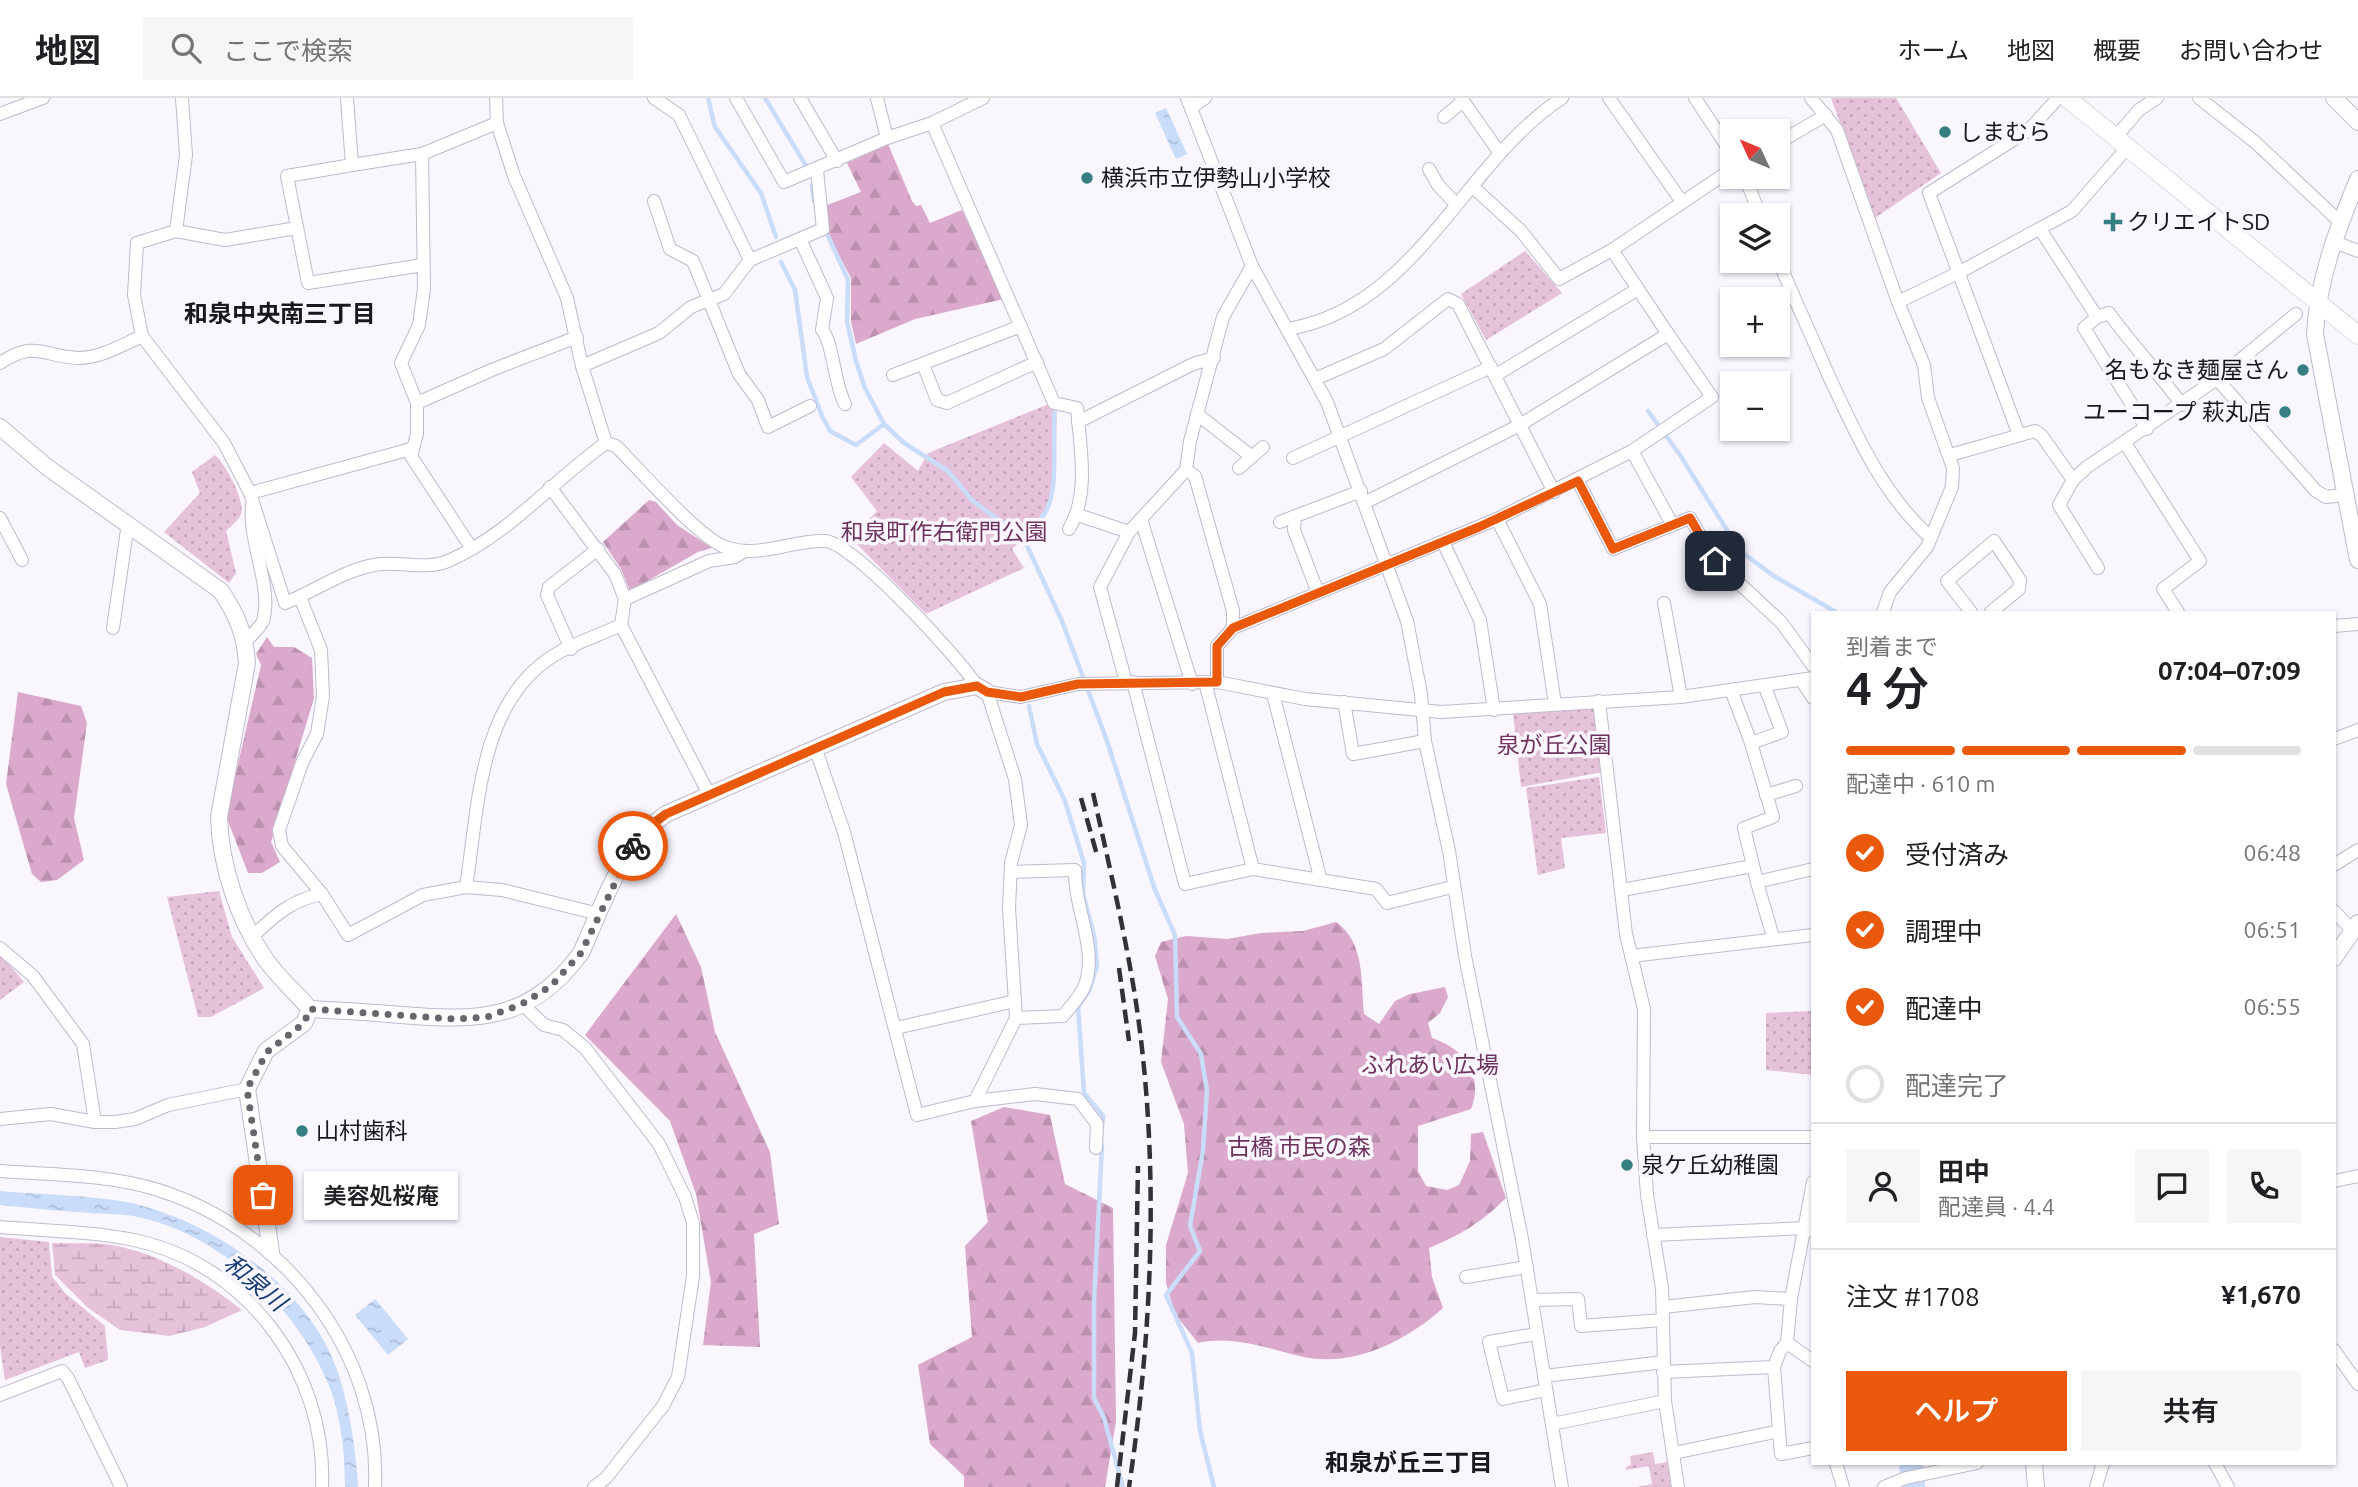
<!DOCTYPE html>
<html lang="ja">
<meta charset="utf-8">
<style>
body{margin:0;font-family:Ubuntu,"Noto Sans JP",sans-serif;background:#f6f6f6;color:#202124;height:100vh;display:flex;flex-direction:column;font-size:26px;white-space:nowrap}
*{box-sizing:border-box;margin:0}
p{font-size:23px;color:#757577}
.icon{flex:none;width:38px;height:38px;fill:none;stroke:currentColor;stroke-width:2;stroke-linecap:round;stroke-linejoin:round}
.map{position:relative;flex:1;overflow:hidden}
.panel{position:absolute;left:1811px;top:513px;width:525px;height:854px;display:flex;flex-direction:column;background:#fff;border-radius:0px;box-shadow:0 2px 5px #0004}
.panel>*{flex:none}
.needle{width:46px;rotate:314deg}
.buttons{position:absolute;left:1720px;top:21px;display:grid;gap:14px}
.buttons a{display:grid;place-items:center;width:70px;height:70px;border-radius:0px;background:#fff;box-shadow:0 2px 5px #0004;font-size:35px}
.pin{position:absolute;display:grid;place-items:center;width:60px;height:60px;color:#fff;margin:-30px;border-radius:14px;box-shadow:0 4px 10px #0006}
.courier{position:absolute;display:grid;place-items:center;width:70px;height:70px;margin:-35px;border:5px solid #ea580c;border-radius:50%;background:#fff;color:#222;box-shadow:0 2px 9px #0007}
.bubble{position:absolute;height:49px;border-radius:0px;background:#fff;box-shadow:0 2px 5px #0004;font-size:23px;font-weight:600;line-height:49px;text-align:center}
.headline em{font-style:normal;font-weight:600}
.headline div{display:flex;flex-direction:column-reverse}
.headline{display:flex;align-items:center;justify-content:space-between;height:119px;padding:0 35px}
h1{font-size:46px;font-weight:600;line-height:52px}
.bar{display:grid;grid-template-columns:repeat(4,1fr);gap:10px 7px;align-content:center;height:84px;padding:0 35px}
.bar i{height:9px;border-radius:5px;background:#e0e0e0}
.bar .current{background:#ea580c}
.bar p{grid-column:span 4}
.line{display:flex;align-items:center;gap:18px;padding:0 35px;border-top:2px solid #e0e0e0}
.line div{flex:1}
.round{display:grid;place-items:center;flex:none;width:74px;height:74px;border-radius:0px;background:#f6f6f6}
ol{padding:0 35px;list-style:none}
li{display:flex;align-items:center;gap:21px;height:77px}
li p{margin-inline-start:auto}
li .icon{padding:7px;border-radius:50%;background:#ea580c;color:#fff;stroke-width:4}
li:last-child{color:#757577}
li i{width:38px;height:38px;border:4px solid #e0e0e0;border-radius:50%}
.primary-button{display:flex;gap:14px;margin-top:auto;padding:14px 35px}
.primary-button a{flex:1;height:80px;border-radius:0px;background:#ea580c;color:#fff;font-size:28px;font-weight:600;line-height:80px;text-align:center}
.primary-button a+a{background:#f6f6f6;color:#202124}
header{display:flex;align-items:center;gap:42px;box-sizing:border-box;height:98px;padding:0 35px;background:#fff;border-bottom:2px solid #e0e0e0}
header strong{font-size:33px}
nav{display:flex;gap:38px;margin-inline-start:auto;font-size:24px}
.search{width:490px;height:63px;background:#f6f6f6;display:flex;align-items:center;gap:18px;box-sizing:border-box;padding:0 24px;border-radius:0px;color:#757577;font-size:26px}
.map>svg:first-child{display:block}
.green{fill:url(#green-dots)}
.forest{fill:url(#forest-firs)}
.wetland{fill:url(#wetland-marsh)}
.water{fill:url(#water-ripples)}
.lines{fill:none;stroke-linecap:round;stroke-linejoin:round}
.stream{stroke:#c9dcf9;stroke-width:4.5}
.river{stroke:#c9dcf9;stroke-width:24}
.minor-casing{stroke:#bfbacd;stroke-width:14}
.tertiary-casing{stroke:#bfbacd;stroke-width:18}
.secondary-casing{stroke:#bfbacd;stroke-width:19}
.minor{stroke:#fff;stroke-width:12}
.tertiary{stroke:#fff;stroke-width:16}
.secondary{stroke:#fff;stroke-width:18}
.rail{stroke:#333138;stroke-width:4.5;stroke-dasharray:14 7;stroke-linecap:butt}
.done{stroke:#68666d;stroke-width:7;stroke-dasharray:0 12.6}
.route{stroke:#ea580c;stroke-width:9}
.poi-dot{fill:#357e81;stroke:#f9f6fe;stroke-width:2.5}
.labels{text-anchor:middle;stroke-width:7;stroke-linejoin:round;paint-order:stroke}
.poi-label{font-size:23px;fill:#1a181f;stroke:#f9f6fe;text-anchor:start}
.park-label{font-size:23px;fill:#6e325f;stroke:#f9f6fe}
.neighbourhood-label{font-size:24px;font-weight:bold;fill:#1a181f;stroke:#f9f6fe}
.water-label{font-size:24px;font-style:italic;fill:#173c73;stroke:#f9f6fe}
</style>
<header>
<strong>地図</strong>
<div class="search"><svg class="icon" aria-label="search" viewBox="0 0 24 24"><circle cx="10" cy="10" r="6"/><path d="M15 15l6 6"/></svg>ここで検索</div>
<nav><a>ホーム</a><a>地図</a><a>概要</a><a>お問い合わせ</a></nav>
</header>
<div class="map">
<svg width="2358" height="1389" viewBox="0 0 2358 1389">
<defs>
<pattern id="green-dots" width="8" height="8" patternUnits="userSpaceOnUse" patternTransform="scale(1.75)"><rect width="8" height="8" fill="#e6c1da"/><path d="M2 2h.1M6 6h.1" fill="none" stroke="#c5a5bb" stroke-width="1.8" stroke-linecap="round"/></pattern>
<pattern id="forest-firs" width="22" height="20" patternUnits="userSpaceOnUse" patternTransform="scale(1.75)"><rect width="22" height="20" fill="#dba9cc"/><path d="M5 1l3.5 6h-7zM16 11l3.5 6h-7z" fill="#bb91af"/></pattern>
<pattern id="wetland-marsh" width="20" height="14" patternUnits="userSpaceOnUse" patternTransform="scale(1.75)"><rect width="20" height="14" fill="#e6c1da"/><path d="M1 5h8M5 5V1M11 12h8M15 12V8" fill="none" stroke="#c5a5bb"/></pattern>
<pattern id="water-ripples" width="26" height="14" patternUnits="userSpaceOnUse" patternTransform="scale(1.75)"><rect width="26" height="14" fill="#c9dcf9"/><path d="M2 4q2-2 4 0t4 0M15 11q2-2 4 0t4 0" fill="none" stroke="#acbcd5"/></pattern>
</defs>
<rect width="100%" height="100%" fill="#f9f6fe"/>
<g class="green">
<path d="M1831,0H1896L1941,75L1875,120Z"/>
<path d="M1525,153L1562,195L1486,242L1461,196Z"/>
<path d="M1049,306L1057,308L1055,390L1045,419L1012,451L1024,470L926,516L851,440L877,413L851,379L884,345L918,373L928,355Z"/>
<path d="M215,357C225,365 246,404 241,416C239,422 231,428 226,433L236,475L229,485L164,434L200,395L192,374Z"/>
<path d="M1595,608L1603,674L1521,689L1513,614Z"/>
<path d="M1599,679L1606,735L1561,740L1565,770L1538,777L1526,690Z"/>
<path d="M219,793L232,839L264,890L211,919H198L167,799Z"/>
<path d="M0,856L24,884L0,902Z"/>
<path d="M1813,913V977L1766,972V915Z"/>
<path d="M0,1139L49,1144L52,1178L65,1195L105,1228L108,1262L85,1270L79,1254L5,1282L0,1248Z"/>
<path d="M1653,1354L1655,1366L1667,1364L1671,1389H1637L1652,1386L1649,1368L1626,1372V1369L1631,1367L1630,1358Z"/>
</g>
<g class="forest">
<path d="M888,46L912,103L916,108L921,107L930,125L962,112L1004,201L915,221L856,246L851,224V180L826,133L822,109L861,94L847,65Z"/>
<path d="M649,402L656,404L677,427L712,450L698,454L630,493L621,471L603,444Z"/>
<path d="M267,539L274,549H294L312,560L314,600L271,744L280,764L262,775H248L226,718L261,567L256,556Z"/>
<path d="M18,594L81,608L87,625L74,720L84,762L57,782L41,784L32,776L6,686Z"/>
<path d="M676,816L701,869L715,934L770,1054L779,1126L754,1136L760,1249L703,1247L711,1184L696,1096L670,1023L585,937Z"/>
<path d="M1336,824C1365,844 1361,884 1364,916L1379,926L1395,903L1410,896L1445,889L1448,899L1440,915L1428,925L1432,940C1465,951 1484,977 1471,1011L1418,1028V1073L1426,1088L1447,1092L1459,1087L1470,1063L1471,1036L1483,1034L1506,1100C1482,1124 1461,1137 1429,1150L1432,1179L1443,1210C1405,1244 1351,1271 1299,1258C1267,1250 1231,1237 1198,1245L1175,1216L1166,1185V1147L1188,1075L1184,1026L1161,964L1168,901L1155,858L1161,844L1186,838L1227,841L1261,835L1303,833Z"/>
<path d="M1004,1009L1050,1017L1065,1086L1113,1110L1116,1323L1105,1389H964V1378L930,1346L918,1267L972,1239L965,1148L988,1124L971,1023Z"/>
</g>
<path class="wetland" d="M52,1145C72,1146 93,1144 112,1147C160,1156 204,1182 242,1212L205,1229L169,1238L120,1232L87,1209L55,1177Z"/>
<g class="water">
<path d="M1166,10L1187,56L1176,61L1155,15Z"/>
<path d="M0,1093C41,1097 104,1097 143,1108C226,1131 317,1198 341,1284C351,1319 356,1354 358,1389H345C345,1356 341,1316 328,1285C296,1209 220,1136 138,1119C123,1115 106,1117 90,1115C60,1113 30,1110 0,1107Z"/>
<path d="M375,1201L408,1241L388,1257L355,1217Z"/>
</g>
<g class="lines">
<g class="stream">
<path d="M708,0L715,29L761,95L776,139"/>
<path d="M765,0L808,71"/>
<path d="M812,87L814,103"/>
<path d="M828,138L848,182L847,224L856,263L865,290L884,326"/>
<path d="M781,164L795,192L807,279L822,318L830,333L856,347L884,326L904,345L948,373L972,402L989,415L1022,437L1062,523L1106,640L1155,792L1175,837L1177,919L1201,956L1207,993L1203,1052L1190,1128L1200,1153L1166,1197L1192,1255L1200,1333L1214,1389"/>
<path d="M1648,313L1680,357L1740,453L1774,478L1836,514"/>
<path d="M1022,437C1029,431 1037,425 1043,418C1061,394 1051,340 1055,310"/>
<path d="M1029,608L1037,646L1065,703L1084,765L1083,796L1094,837L1097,868L1089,893L1078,909L1084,995L1103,1018L1102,1028"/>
<path d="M1102,1048L1094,1204V1300L1104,1320L1123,1389"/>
</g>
<path class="river" d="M1911,1365L1913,1389"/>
<g class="minor-casing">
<g id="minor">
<path d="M182,0L186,57L176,133L225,142L297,130"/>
<path d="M347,0L352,67L422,56L497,25"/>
<path d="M496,0L497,25L514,78L567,200L582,268L606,345"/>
<path d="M654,0L679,17L750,162"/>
<path d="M736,0L784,84L887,40L932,25L983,0"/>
<path d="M800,0L837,63"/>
<path d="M877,0L887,40"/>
<path d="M1187,0L1252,168L1327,304L1407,523L1421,596L1425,643L1449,753L1465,858L1522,1141L1562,1389"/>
<path d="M1461,0L1499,54"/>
<path d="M1609,0L1682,104"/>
<path d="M1695,0L1732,56"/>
<path d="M1811,0L1837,32L1898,204L1924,267L1928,300L1953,370L1952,389L1927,449L1890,494L1883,514"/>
<path d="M2199,0L2255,44L2340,124"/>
<path d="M1192,9L1205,0"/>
<path d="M0,16L43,0"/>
<path d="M1444,19L1463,3"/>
<path d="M932,25L1054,305L1077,310C1080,349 1090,396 1069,431"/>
<path d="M2114,41L2139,12L2157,0"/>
<path d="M1778,45L1826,17"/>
<path d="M422,56L424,191L419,227L401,265L417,305V336L411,358L472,451"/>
<path d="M352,67L287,78L308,185L423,167"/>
<path d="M1429,71L1438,87L1456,106"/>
<path d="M1745,79L1760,117"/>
<path d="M1473,89L1521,133L1559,181L1612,152L1732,71"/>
<path d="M654,103L670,151L693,163L739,276L758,302L768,329L810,308"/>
<path d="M2040,131L2097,219L2084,230L2147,331"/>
<path d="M176,133L137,145L134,197L142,238L224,345L250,395L411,351"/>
<path d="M800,141L827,200L822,232C833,243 834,286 845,306"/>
<path d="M2332,143L2358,153"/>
<path d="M1778,161C1793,199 1811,236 1827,274C1855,334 1881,395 1931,440"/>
<path d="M1898,204L1960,174L2072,113L2126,51"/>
<path d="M2097,219L2109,215C2132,247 2159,275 2182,307"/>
<path d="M1288,231C1416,210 1463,65 1562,0"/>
<path d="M0,265C37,241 43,259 79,260C101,260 122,247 142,238"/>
<path d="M923,266L937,302L947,305L1037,264"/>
<path d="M582,268L659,235L691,209L724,196L750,162L823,131L817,72"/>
<path d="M893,277L1021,228"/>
<path d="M1496,277L1638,191"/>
<path d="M1315,281L1384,251L1448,201L1458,206L1554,394"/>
<path d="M2217,281L2316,393L2326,399L2344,397"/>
<path d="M417,305L494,271L577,239"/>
<path d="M1197,316L1252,359"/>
<path d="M1078,324L1193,266L1214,260"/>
<path d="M2019,337L1929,95L2029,32L2058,0"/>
<path d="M606,345L616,348C639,371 698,439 725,449C759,461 790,442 825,443C853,444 959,560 977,588"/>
<path d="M2125,345L2200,463L2163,491L2178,514"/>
<path d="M1632,353L1712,299L1668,236"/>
<path d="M1950,357L2035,333L2042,338L2073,382L2087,369L2217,281L2296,216"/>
<path d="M1293,360L1491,269"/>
<path d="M1239,370L1263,349"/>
<path d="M1186,372L1195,378L1233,513V530"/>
<path d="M2073,382L2059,407L2098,470"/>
<path d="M1578,383L1613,451L1690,420L1715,463L1781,524L1813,568"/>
<path d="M550,389L615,476L625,501L621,527L709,696"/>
<path d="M250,395L285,505C315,493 342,473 374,467C398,462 425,473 448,463C509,437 552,383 606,345"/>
<path d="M1366,404L1520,327L1668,236L1612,152"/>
<path d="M1078,417L1129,434"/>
<path d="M1295,418L1294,432L1318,495"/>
<path d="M0,420L22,462"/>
<path d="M1141,421L1192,586"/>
<path d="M1497,421L1540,506L1555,606"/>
<path d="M1280,424L1361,393"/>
<path d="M1443,444L1480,522L1494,612"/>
<path d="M300,499L321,552L323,598L317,636L302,665L279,732L282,748L322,796L348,837L423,797L466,789C478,714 478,615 543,565C564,548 596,539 621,527"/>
<path d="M625,501L709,463L735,459L743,454"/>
<path d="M1664,505L1681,599"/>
<path d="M1971,514L1947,483L1994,443L2020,482L2019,491L1991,514"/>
<path d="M2334,528L2358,526"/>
<path d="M113,530L128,425"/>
<path d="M245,544C250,538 260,530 263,523C273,490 248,443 252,408"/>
<path d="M571,551L547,497L549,489L598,451"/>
<path d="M1801,582L1813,600"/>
<path d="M1126,584L1100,489L1129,434L1186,372L1190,343L1223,219L1252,168"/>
<path d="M1133,584L1185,786L1253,771"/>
<path d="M1205,584L1253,771L1376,791L1387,805L1452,789"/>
<path d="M1217,584V548L1233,530L1497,421L1632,353L1672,426"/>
<path d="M1731,592L1751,645L1773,719L1744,730L1757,784"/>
<path d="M1273,596L1320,779"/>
<path d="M1599,603L1626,836L1644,911L1643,1039L1647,1097L1662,1190L1665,1303L1678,1389"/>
<path d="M1344,604L1353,656L1425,643"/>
<path d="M2334,641L2358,632"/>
<path d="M1751,645L1782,634L1765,589"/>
<path d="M815,649L844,734L917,1017L975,1003L1016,920L1009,810L1011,765L1021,727L1015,681L987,594L1021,599L1078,586L1217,584L1305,601L1441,614L1681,599L1813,580"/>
<path d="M1766,697L1796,688"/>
<path d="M2334,767L2358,752"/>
<path d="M1011,774L1075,772C1074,811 1098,850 1085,887C1081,898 1070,909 1063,918L1016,920"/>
<path d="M466,789L502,792L599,816"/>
<path d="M1622,792L1753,768"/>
<path d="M2334,813L2353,833"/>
<path d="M252,839C274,818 291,802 322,796"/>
<path d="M1773,839L1757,784L1813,771"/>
<path d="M0,850L33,878L83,946L95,1024"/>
<path d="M1631,858L1813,837"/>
<path d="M522,906L544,927L563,932L585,950L659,1046L685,1099L693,1125V1178L678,1279L663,1308L606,1380L594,1389"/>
<path d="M896,930L1015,903"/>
<path d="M975,1003L1035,996L1078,1001L1097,1026L1096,1050"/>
<path d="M0,1021L51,1016L95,1024H115L135,1021L168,1007L247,991"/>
<path d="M1643,1039H1813"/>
<path d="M0,1073C52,1077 108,1076 158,1092C284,1131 381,1255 375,1389"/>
<path d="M2334,1083L2358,1078"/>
<path d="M0,1129C44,1133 90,1133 134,1142C248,1166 327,1275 322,1389"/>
<path d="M1653,1137L1805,1130L1813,1133"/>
<path d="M1466,1179L1527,1169"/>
<path d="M1532,1202L1578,1201L1581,1228L1663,1222"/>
<path d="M1663,1209L1755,1199L1791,1201"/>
<path d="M1536,1236L1489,1244L1503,1301L1546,1292"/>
<path d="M1787,1245L1813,1263"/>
<path d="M2334,1252L2358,1286"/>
<path d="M1663,1274L1774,1269"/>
<path d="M1544,1278L1664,1264"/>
<path d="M0,1297L62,1273L68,1280L121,1389"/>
<path d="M1552,1326L1665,1303"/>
<path d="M1779,1333L1781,1356L1813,1350"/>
<path d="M1674,1355L1779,1333L1774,1269L1780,1253L1787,1245L1791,1201L1813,1084"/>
<path d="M1836,1365L1843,1389"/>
<path d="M2215,1365L2228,1389"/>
<path d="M1884,1389L1906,1380L1977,1365"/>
<path d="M2096,1389L2103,1365"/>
</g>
</g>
<g class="tertiary-casing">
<g id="tertiary">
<path d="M2334,0L2358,24"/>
<path d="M2358,81C2337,132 2318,181 2315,236L2358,462"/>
<path d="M0,329L47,369L221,493C237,517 245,536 247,565L219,719C220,767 239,823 266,862C279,880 296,895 310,911C340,913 370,914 401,917C478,923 530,924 581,855C604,805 620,749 666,716L944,594L977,588L987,594"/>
<path d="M2334,860L2358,825"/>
<path d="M271,1154L247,991L266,953L304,925L310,911"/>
<path d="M2034,1365L2036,1389"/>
</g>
</g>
<g class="secondary-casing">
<path id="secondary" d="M2067,0L2358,237"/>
</g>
<use href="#minor" class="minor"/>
<use href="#tertiary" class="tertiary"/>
<use href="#secondary" class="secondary"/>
<g class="rail">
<path d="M1093,695C1108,762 1124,830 1135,898C1160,1059 1153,1228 1129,1389"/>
<path d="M1081,700L1097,757"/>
<path d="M1119,870L1129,943"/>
<path d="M1117,1389L1135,1235L1138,1068"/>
</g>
</g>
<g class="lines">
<path class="done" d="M263,1097L247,991L267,954L304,925L310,911L454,921L487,919L522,906L551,888L581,855L633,748"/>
<path class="route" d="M633,748L651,727L666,716L944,594L977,588L987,594L1021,599L1078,586L1217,584V548L1233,530L1479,429L1578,383L1613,451L1690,420L1715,463"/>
</g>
<g class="poi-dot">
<circle cx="1945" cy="34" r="7"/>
<circle cx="1087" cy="80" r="7"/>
<path d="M2109.5 113.5h7v7h7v7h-7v7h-7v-7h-7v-7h7z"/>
<circle cx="2303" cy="272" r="7"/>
<circle cx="2285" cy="314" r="7"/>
<circle cx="302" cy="1033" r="7"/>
<circle cx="1627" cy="1067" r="7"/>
</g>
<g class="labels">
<g class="poi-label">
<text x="1959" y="42">しまむら</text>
<text x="1101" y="88">横浜市立伊勢山小学校</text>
<text x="2127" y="132">クリエイトSD</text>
<text x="2289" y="280" text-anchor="end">名もなき麺屋さん</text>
<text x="2271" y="322" text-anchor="end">ユーコープ 萩丸店</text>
<text x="316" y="1041">山村歯科</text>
<text x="1641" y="1075">泉ケ丘幼稚園</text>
</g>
<g class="park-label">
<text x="944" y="442">和泉町作右衛門公園</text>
<text x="1554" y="655">泉が丘公園</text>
<text x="1430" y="975">ふれあい広場</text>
<text x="1299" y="1057">古橋 市民の森</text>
</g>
<g class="neighbourhood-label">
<text x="280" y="224">和泉中央南三丁目</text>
<text x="1409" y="1373">和泉が丘三丁目</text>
</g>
<g class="water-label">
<text transform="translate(255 1185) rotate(40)" y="8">和泉川</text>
</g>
</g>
</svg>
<div class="buttons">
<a><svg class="needle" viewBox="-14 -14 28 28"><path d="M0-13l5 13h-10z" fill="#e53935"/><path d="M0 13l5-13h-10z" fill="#757577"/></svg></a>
<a><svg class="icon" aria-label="layers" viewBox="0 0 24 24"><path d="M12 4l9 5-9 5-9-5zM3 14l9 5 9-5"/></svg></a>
<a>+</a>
<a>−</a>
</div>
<div class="pin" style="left:263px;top:1097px;background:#ea580c"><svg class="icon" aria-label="bag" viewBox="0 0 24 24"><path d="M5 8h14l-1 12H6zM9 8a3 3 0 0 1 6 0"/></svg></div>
<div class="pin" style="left:1715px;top:463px;background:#1f2937"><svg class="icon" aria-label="home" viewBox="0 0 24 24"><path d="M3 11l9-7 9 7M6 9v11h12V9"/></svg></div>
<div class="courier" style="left:633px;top:748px"><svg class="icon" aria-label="bike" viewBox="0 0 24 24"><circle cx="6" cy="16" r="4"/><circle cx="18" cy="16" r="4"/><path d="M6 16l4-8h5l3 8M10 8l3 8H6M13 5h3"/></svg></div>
<div class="bubble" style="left:304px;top:1073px;width:154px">美容処桜庵</div>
<section class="panel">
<div class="headline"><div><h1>4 分</h1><p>到着まで</p></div><em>07:04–07:09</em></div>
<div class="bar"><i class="current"></i><i class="current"></i><i class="current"></i><i></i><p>配達中 · 610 m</p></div>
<ol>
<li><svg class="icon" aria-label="check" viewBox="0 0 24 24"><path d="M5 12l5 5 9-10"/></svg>受付済み<p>06:48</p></li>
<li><svg class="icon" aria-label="check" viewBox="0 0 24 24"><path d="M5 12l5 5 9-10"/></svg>調理中<p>06:51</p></li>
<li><svg class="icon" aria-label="check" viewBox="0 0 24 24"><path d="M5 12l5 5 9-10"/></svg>配達中<p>06:55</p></li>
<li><i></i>配達完了</li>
</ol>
<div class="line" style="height:126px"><a class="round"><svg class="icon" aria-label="person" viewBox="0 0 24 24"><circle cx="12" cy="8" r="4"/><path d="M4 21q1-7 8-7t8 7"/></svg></a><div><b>田中</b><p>配達員 · 4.4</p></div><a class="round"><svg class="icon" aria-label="chat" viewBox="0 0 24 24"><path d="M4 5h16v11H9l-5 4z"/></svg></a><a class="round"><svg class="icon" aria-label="phone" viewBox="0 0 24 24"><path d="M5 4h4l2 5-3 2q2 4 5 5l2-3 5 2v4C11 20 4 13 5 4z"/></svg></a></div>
<div class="line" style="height:91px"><div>注文 #1708</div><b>¥1,670</b></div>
<div class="primary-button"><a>ヘルプ</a><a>共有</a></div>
</section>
</div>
